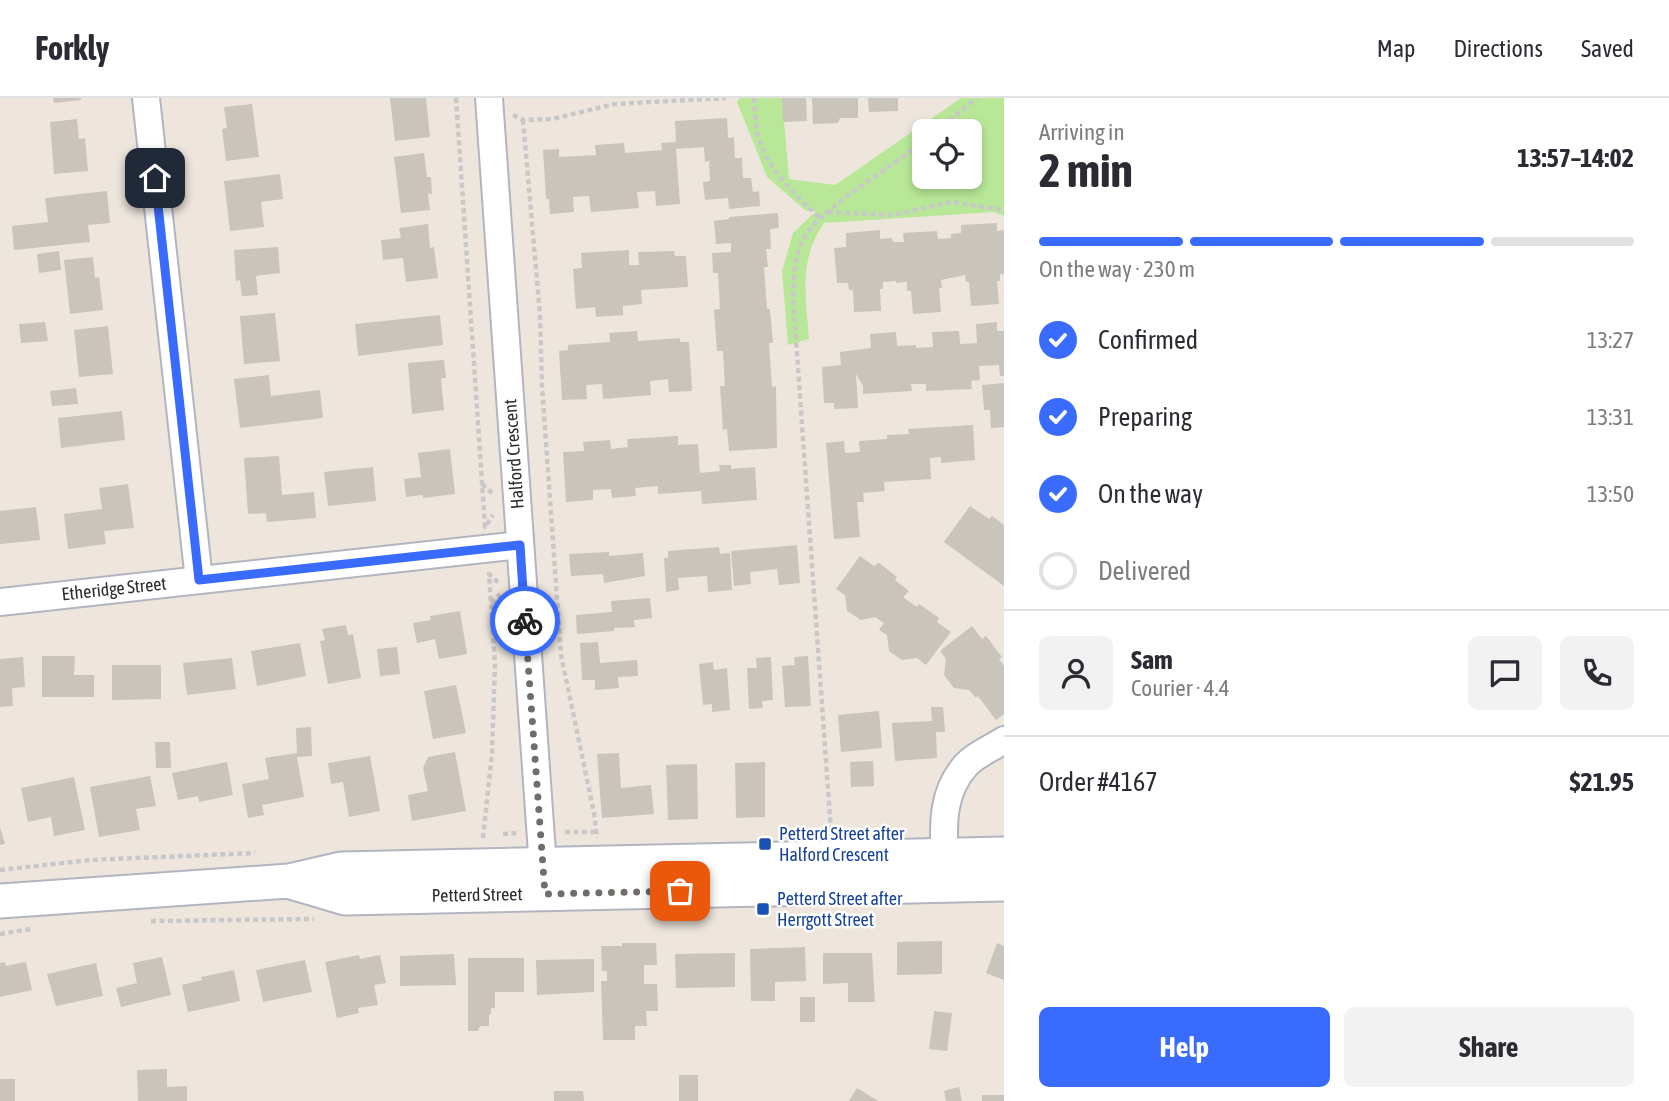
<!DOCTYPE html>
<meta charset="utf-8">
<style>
body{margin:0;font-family:"Asap Condensed",sans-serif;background:#f2f2f3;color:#2b2b33;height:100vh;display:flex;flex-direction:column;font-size:26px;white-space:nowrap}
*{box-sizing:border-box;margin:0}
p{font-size:23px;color:#7c7c81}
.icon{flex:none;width:38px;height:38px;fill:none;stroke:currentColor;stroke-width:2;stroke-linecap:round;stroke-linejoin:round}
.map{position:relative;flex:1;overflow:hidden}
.sheet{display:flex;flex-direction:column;background:#fff;width:665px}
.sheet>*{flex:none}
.fabs{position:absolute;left:912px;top:21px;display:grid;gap:14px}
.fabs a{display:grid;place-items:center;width:70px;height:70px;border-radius:10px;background:#fff;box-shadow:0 4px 10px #0003;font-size:35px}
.pin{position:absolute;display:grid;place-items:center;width:60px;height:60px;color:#fff;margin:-30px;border-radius:14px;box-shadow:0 4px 10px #0006}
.courier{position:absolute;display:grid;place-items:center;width:70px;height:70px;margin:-35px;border:5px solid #3a6bff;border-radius:50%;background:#fff;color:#222;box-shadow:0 2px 9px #0007}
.headline em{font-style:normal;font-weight:700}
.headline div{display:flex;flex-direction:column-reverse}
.headline{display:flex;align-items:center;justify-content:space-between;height:119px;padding:0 35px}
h1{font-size:46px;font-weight:700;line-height:52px}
.bar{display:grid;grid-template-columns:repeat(4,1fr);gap:10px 7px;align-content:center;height:84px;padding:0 35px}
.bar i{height:9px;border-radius:5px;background:#e1e1e2}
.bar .on{background:#3a6bff}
.bar p{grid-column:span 4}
.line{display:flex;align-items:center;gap:18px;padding:0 35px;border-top:2px solid #e1e1e2}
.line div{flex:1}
.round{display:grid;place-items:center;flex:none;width:74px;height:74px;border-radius:10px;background:#f2f2f3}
ol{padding:0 35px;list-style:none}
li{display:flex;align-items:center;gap:21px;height:77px}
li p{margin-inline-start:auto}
li .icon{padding:7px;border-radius:50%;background:#3a6bff;color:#fff;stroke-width:4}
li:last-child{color:#7c7c81}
li i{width:38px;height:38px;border:4px solid #e1e1e2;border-radius:50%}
.primary-button{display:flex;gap:14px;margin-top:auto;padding:14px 35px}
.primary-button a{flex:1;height:80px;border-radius:10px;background:#3a6bff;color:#fff;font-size:28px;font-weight:700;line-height:80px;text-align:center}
.primary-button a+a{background:#f2f2f3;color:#2b2b33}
header{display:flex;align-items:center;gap:42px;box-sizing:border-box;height:98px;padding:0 35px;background:#fff;border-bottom:2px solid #e1e1e2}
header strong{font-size:33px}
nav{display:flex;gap:38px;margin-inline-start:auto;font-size:24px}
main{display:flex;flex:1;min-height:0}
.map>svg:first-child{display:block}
.green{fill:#b8e897;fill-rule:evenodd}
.building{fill:#c9c4bc}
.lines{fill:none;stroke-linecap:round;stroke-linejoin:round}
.minor-casing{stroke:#b2b5c0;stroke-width:30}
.tertiary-casing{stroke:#b2b5c0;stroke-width:37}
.path{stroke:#c8c8c8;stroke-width:4.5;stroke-dasharray:5 3.5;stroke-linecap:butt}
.minor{stroke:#fff;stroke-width:26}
.tertiary{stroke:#fff;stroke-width:33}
.done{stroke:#706d6a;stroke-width:7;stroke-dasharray:0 12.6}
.route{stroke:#3a6bff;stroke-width:9}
.transit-dot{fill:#1a4fb4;stroke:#fff;stroke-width:2.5}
.labels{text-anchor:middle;stroke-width:5;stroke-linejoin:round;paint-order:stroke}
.street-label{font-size:18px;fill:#2c2c2c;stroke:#fff}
.transit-label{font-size:18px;fill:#164399;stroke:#fff;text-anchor:start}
</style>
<header>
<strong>Forkly</strong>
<nav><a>Map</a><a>Directions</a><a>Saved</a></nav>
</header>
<main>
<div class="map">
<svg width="1004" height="1003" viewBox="0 0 1004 1003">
<rect width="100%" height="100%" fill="#eee6dd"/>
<path class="green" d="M740,0H782L789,81L835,87L961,0H1004V118L994,114L824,125C798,163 806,197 809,241L788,247L782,173L793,135L816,113H806L767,79L737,4ZM924,33H970V79H924Z"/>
<g class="building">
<path d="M53,0H81V2L54,5Z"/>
<path d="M390,0H426L430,39L395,43Z"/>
<path d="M782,0H806L807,23L783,24Z"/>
<path d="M812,0H858V20H840L838,25L813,26Z"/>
<path d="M868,0H898V13L869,14Z"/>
<path d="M252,6L259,59L226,63L222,31L227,30L224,9Z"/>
<path d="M727,20L728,40L734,39L735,60H742L743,80H751L753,94L759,93L760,108L729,111L728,100L705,102L703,84L710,83L709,63L705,64L704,49L676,51L680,106L656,108L655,93L637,94L639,110L591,114L589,98L573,99L574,114L550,116L549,101H546L543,52L559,51V59L596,57L595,47L624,45L625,55L662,52L661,45L676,44L675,23Z"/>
<path d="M77,21L79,41L85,40L88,73L54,76L50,24Z"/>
<path d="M424,55L427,79H431L432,96H428L430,112L401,115L394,59Z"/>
<path d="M280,76L283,101L261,104L264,129L230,133L224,83Z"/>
<path d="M107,93L110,125L88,127L90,144L14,152L12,128L48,124L45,100Z"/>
<path d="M778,115L779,130L770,131L771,151H766L768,169H764L767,211H770L773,245H769L772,289L776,288L777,350L729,353L727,331L723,332L720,288H725L723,253H717L714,212L720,211L718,175H713L712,155L731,154V145L716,146L714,123L729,121V119Z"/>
<path d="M997,125V133L1004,132V176H1000V183H997L999,206L971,208L969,184H966L965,177L941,182L942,190H939L941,214L913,216L911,193H907V184L896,185V183L883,184V191H880L881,213L854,214L853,192H849L848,185H837L834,150L846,149V135L880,132V141L892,140L893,144H904L903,135L937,133L938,141L951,140V136L961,135V127Z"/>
<path d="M428,126L430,150L434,149L438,180L406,184L403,160L383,162L381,142L401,140L399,130Z"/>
<path d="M278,149L280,175L256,178L258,197L242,198L240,182L236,183L234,152Z"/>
<path d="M629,152V167H639L638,154L674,153L675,158H686L688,189L641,192L642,206L623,208V217L596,219L595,209L576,211L573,171L582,170L581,155Z"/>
<path d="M59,153L61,172L39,175L37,156Z"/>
<path d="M93,159L95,180L99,179L103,212L70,216L64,162Z"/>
<path d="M275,215L280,263L244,266L240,218Z"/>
<path d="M440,217L443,247L358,258L355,226Z"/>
<path d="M45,224L48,243L21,245L19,226Z"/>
<path d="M997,224V233H1004V278H1000L999,267L979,268L980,282L971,283L972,291L926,293V286H911L912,293L863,296V288L856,276L858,310L834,311V305H824L822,269L841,267L840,254L871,250L870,236L896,234L897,248L916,247V250L933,249L932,234L959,233L960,246L977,245L976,226Z"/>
<path d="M108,228L113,276L79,279L74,232Z"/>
<path d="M637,233L638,243L680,240V244H689L692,293L669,294L668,281L650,283L651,297L603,301L602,286L586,287L587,301L562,302L559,253L568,252V247L610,244L609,235Z"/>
<path d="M444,262L446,280H441L444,312L412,316L408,265Z"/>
<path d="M269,277L271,298L320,292L323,320L240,330L234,281Z"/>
<path d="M1004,285V329L991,330L990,312H984L982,287Z"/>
<path d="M76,290L78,306L52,308L50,293Z"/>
<path d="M122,313L125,342L61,350L58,320Z"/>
<path d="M973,327L975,362L941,365V359L930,360L931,381L884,384L885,393L863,395L864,404H857L860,439L834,441L826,345L844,343L845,355L860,354L859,343L887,341V337L909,336L908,331Z"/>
<path d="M678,338V347L698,346L700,375L720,373L719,367H731V371L755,369L757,402L702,406L701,393L658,396V388L635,390L636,398L612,400L611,391L593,392V402L566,404L563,354L584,353L583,344L610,342L611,351L628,349L627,341Z"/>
<path d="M450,351L455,396L423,400V397L406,399L404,381L421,379L418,355Z"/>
<path d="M279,358L282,397L314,394L316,420L267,424L266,415L248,416L244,360Z"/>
<path d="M373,369L376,403L328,408L324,374Z"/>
<path d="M128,386L134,430L104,433L106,446L68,451L64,416L102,411L99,390Z"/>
<path d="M970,408L989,421L992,418L1004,427V488L944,444Z"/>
<path d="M36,409L40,442L0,446V413Z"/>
<path d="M797,447L800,485L779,487L777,471L750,474L751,486L734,488L731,453Z"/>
<path d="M719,449L720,456L730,455L732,492L708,494L707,478L678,480L679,492L666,494L664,460H668V453Z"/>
<path d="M609,454V458L643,455L645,478L604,485L603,476L571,478L569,456Z"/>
<path d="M860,458L874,468L879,465L897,479L895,482L909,493L903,499L917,509L919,506L939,520L937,524L951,534L926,567L917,560L902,562L889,553L887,537L879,532L884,525L875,519L861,522L847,513L845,497L836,491Z"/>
<path d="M650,500L652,520L634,522L635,529L614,530V533L577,536L576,517L612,514L611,503Z"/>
<path d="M460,513L467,556L439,561L435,541L417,545L413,525L431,522L430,518Z"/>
<path d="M346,527L348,537L353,536L361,580L328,586L320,543L325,542L322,531Z"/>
<path d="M972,528L982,541L986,538L1002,559L999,561L1004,568V616L996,622L978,598L976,600L969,592L954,590L944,577L946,561L940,553Z"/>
<path d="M598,544L600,565L637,562L638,578L618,579L619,590L595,592V582H582L580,545Z"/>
<path d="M300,545L306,578L257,588L251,553Z"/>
<path d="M397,549L400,576L380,578L377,551Z"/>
<path d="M42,558H75L74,577H94V599H42Z"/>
<path d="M808,558L811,608L785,609L782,568L795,567L794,559Z"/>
<path d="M23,559L25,589L12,590L13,608L0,609V561Z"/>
<path d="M771,559L773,602L762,603L763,610L749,611L747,570H757L756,560Z"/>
<path d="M232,560L236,591L187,597L183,565Z"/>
<path d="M713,564L714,572L727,570L730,612L712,614V606L703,607L699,566Z"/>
<path d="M112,567H161V601L112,602Z"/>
<path d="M456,587L466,635L433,641L424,593Z"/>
<path d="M931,609H943L945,634H936L937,660L895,663L892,625L932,623Z"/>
<path d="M879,613L882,650L841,654L838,617Z"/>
<path d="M311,629L312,658L297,659L304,699L262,707L264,717L248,720L242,686L269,681L265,660L297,655L296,630Z"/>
<path d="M155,644H170L171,670H156Z"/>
<path d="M455,654L466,713L412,723L408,697L428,693L423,670L428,659Z"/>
<path d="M619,655L621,690L651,687L654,716L602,720L597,656Z"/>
<path d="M370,658L380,713L349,719L343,684L331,686L328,665Z"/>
<path d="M873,663L874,688L851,689L850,664Z"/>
<path d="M227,664L233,697L199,704L198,698L178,702L172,675Z"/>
<path d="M765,664V719L736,720L735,665Z"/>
<path d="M697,666L698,721L668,722L666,667Z"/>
<path d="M150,678L156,708L136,711L140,732L99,739L90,689Z"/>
<path d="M74,679L85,732L54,738L51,719L28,724L21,690Z"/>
<path d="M0,729L5,746L0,747Z"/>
<path d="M942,843V876L897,877V844Z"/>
<path d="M622,845H656L657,867H644V886H657L658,913H646L647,928H635V942H603L601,883H607V873H602L601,848H622Z"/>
<path d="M997,845L1004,848V882L986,875Z"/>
<path d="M805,849L806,883L775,884V903H751L750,851Z"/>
<path d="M735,855V889L676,890L675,856Z"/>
<path d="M823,855H872L875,904H848V885L823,886Z"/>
<path d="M454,856L456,887L400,888V858Z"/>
<path d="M359,857L360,861L380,857L386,885L374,887L378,907L358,910L359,915L337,920L325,864Z"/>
<path d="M162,859L171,897L121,909L116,890L137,885L133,865Z"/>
<path d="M468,860H524V894H495V910H491V916L489,917V928H480L478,933H468Z"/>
<path d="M594,861V894L537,897L536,862Z"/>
<path d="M305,862L312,894L263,904L256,872Z"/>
<path d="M5,864L6,868L26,864L32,892L0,899V865Z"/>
<path d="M96,865L103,898L56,908L47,876Z"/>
<path d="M234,872L240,903L188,914L182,887L202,882L201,879Z"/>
<rect x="800" y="899" width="15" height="25"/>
<path d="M934,913L952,915L947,953L929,951Z"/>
<path d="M167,971V989L187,988V1003H138L137,972Z"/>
<rect x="679" y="977" width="19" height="26"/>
<rect x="0" y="981" width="15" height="22"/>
<path d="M959,989L962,1003H946L944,993Z"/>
<path d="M857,990L878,1003H849Z"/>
<path d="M554,993H583L584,1003H554Z"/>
<rect x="982" y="997" width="22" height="6"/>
</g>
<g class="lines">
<g class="minor-casing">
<g id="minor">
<path d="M146,0L199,482"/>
<path d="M489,0L544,784"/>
<path d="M0,504L520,447"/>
<path d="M945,775C944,736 938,697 967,666C977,656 992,650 1004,642"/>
</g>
</g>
<g class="tertiary-casing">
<g id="tertiary">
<path d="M291,784L345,800L1004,786"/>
<path d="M0,803L289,783L341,771L1004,756"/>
</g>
</g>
<g class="path">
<path d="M456,0L485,429L493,417"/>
<path d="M754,0C755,12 755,26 758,38C767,72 795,96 820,120"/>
<path d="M513,17L523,22L552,21L615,6L726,0"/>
<path d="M523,22L540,217L542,288L561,557L594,715L597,740"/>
<path d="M936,33L977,0"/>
<path d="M828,114L892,117L952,104L1004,112"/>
<path d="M482,386L492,395"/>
<path d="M491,505L500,496"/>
<path d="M831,733L793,200C794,180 794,160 803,142C817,112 895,67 924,43"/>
<path d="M565,734H598"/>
<path d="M503,736L517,735"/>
<path d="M483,740L492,655L495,566L489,476L499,485"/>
<path d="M0,772L90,762L255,755"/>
<path d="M151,823L314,821"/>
<path d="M0,836L31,831"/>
</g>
<use href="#minor" class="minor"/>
<use href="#tertiary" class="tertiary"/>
</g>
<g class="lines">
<path class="done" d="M525,523L545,796L680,793"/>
<path class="route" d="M155,80L199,482L520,447L525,523"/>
</g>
<g class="transit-dot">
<rect x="758" y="739" width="14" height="14" rx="3.5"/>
<rect x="756" y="804" width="14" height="14" rx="3.5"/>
</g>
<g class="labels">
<g class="street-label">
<text transform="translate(514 356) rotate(-94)" y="6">Halford Crescent</text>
<text transform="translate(114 491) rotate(-6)" y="6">Etheridge Street</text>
<text transform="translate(477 797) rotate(-1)" y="6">Petterd Street</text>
</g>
<g class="transit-label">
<text x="779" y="742">Petterd Street after<tspan x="779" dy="21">Halford Crescent</tspan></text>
<text x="777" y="807">Petterd Street after<tspan x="777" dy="21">Herrgott Street</tspan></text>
</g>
</g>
</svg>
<div class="fabs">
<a><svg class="icon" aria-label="locate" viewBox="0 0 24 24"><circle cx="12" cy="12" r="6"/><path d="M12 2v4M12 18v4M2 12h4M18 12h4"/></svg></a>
</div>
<div class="pin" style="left:680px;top:793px;background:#ea580c"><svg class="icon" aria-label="bag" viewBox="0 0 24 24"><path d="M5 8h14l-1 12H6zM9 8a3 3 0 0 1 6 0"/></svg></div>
<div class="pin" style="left:155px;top:80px;background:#1f2937"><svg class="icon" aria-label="home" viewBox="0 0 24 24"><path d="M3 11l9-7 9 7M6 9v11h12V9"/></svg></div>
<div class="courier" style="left:525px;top:523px"><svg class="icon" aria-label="bike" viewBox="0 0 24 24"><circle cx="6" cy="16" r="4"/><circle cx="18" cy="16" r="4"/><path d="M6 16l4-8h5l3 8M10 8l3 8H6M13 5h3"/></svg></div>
</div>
<section class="sheet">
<div class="headline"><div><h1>2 min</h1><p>Arriving in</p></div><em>13:57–14:02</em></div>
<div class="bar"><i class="on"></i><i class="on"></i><i class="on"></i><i></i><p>On the way · 230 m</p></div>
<ol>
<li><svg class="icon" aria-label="check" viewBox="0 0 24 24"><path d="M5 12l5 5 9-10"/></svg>Confirmed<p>13:27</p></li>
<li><svg class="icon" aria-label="check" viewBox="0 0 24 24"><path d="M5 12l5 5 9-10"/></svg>Preparing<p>13:31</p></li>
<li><svg class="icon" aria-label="check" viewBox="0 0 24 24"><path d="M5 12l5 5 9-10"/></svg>On the way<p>13:50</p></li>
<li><i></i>Delivered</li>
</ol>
<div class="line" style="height:126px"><a class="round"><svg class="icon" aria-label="person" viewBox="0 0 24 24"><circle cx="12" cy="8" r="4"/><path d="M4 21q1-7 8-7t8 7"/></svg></a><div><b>Sam</b><p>Courier · 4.4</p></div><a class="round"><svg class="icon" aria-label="chat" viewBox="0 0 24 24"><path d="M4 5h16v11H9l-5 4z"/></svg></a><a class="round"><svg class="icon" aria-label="phone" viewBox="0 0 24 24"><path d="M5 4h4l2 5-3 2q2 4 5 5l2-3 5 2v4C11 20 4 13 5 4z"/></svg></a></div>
<div class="line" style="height:91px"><div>Order #4167</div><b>$21.95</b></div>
<div class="primary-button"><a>Help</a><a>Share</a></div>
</section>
</main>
